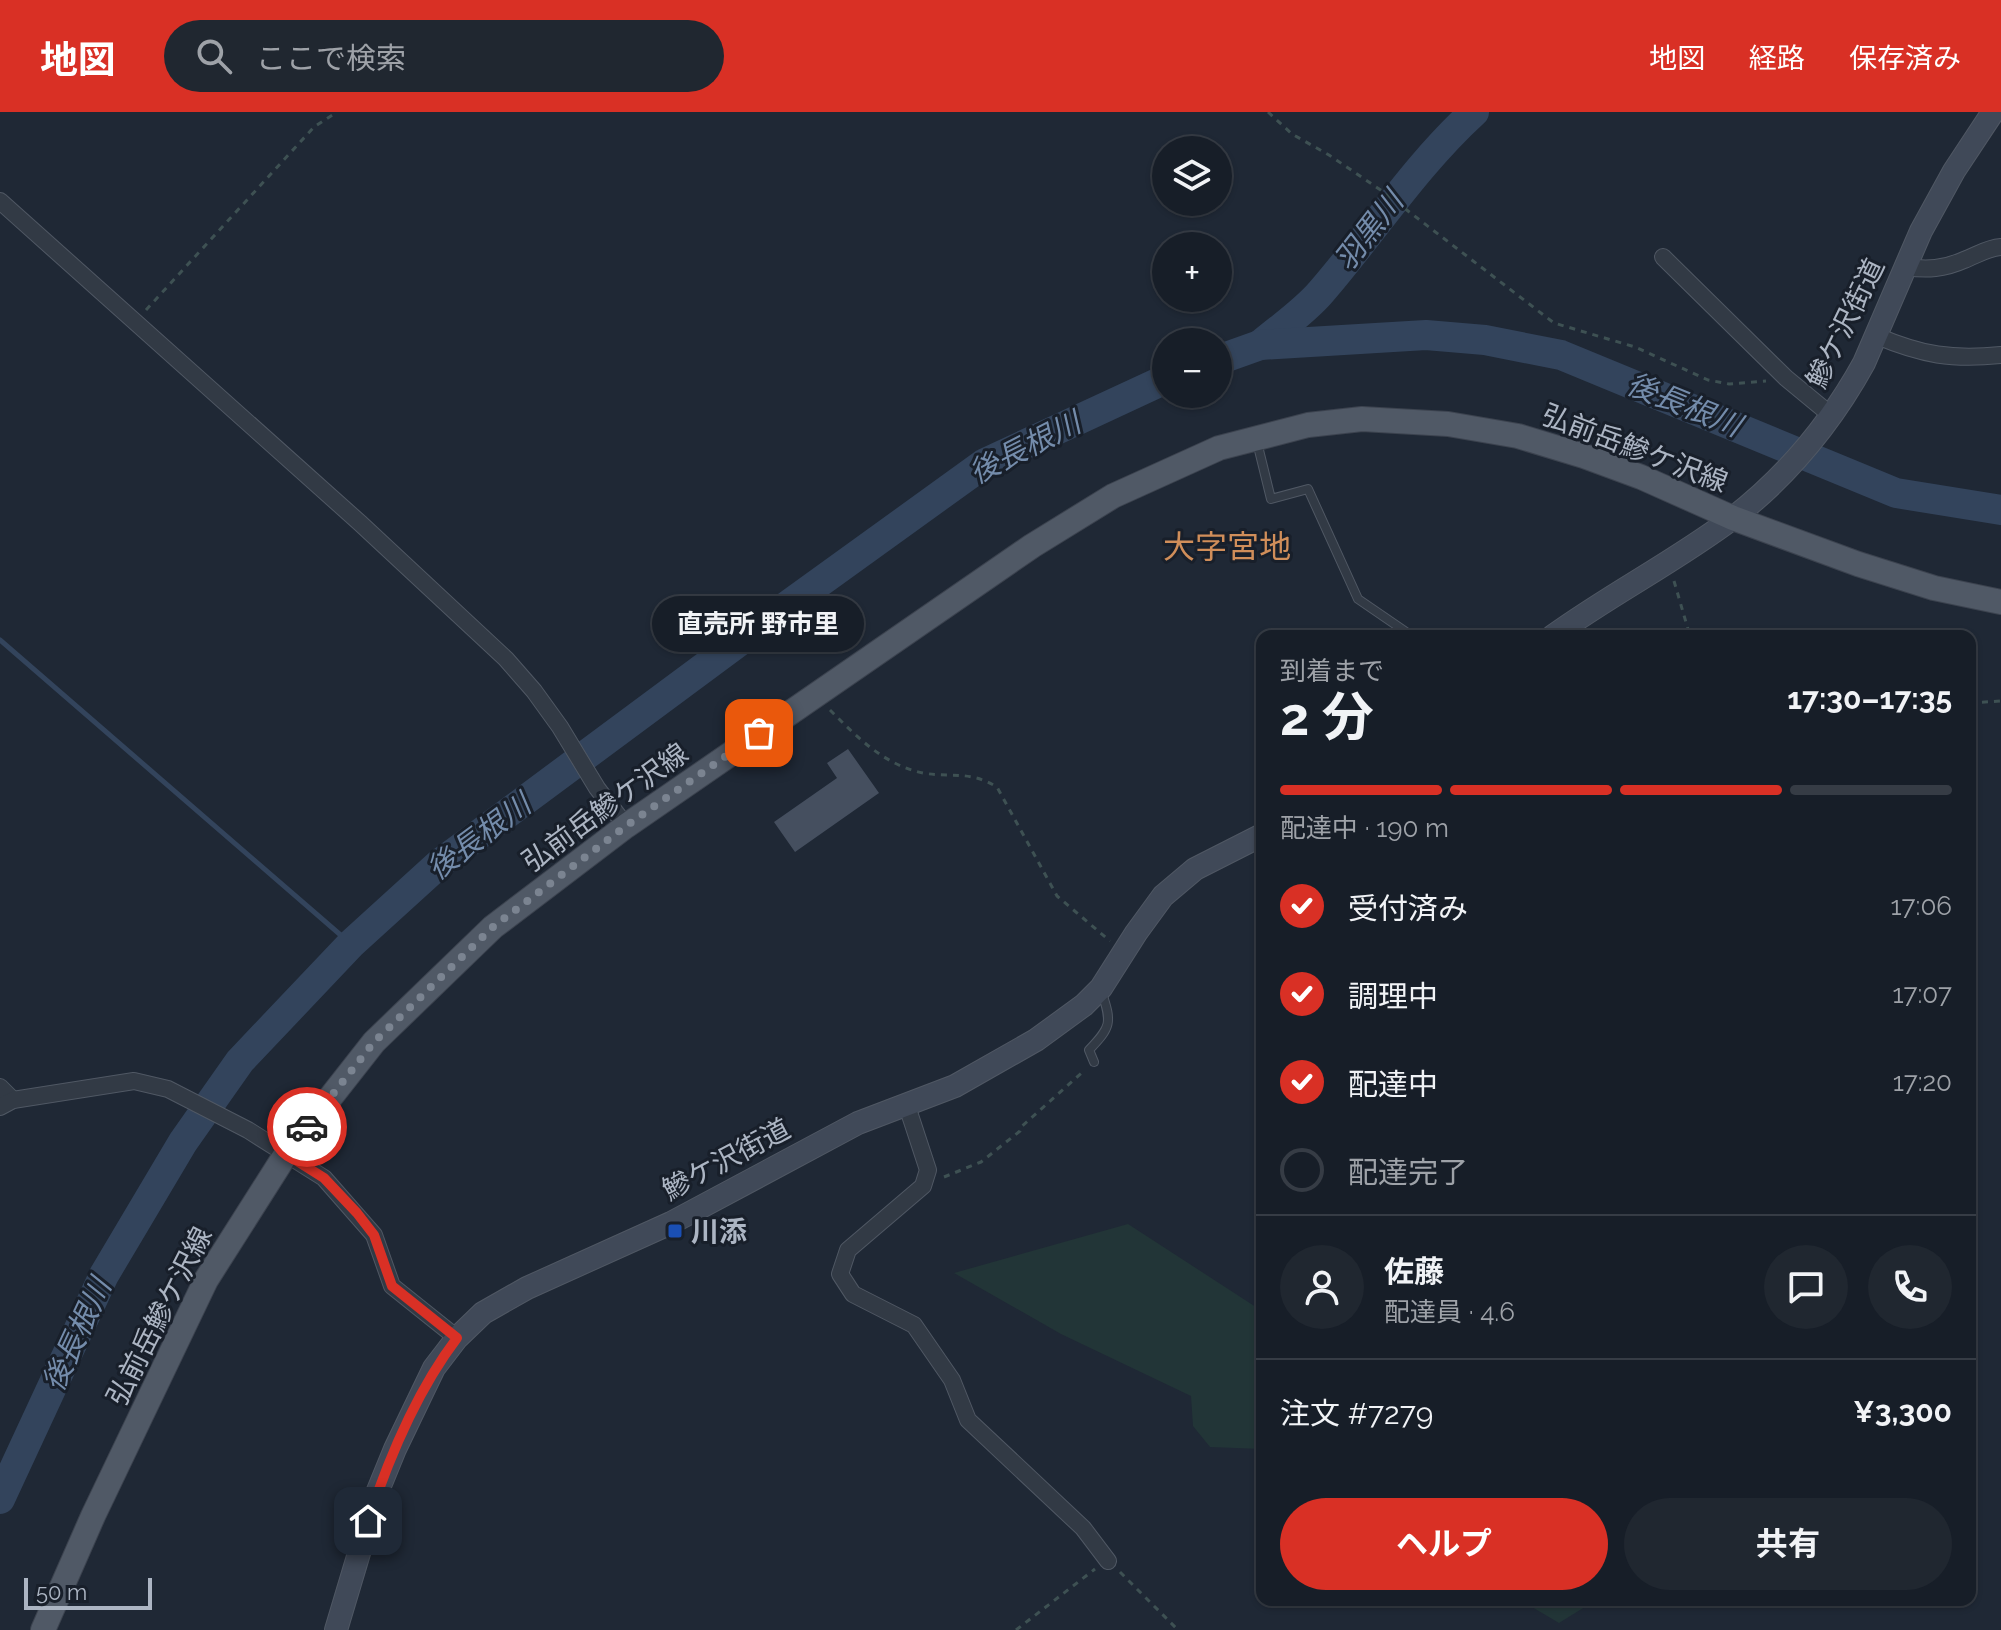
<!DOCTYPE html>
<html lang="ja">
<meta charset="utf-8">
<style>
body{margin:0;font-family:Raleway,"Noto Sans JP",sans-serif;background:#202730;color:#f1f3f6;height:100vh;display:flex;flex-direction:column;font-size:30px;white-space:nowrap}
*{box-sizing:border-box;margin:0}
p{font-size:26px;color:#9ea2a8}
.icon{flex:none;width:44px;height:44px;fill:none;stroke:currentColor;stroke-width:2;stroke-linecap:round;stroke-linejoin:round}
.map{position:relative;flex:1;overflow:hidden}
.drawer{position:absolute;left:1256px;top:518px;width:720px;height:976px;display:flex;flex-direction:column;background:#171e28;border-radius:16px;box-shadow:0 2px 6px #0004,0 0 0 2px #363c45}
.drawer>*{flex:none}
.controls{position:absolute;left:1152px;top:24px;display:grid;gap:16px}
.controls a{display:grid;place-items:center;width:80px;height:80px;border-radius:50%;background:#171e28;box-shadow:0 2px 6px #0004,0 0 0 2px #363c45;font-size:40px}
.scale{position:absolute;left:24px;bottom:20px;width:128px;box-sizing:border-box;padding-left:8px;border:4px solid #acb5c3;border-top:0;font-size:22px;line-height:28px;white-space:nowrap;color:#acb5c3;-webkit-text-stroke:6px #181f2a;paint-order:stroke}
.pin{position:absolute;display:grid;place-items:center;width:68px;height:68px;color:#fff;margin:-34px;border-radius:16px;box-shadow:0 4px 12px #0006}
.courier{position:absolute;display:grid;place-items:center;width:80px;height:80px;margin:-40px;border:6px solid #d93025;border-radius:50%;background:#fff;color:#222;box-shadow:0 2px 10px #0007}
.bubble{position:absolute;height:56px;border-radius:28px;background:#171e28;box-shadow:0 2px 6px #0004,0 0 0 2px #363c45;font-size:26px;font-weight:700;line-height:56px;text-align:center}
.summary em{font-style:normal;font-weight:700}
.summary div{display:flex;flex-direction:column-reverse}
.summary{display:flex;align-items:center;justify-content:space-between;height:136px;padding:0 24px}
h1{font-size:52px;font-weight:700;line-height:60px}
.bar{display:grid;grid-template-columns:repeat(4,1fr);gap:12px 8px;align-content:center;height:96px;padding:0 24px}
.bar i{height:10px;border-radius:6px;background:#363c45}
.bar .selected{background:#d93025}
.bar p{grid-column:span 4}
.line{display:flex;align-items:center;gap:20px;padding:0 24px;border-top:2px solid #363c45}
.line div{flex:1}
.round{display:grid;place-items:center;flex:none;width:84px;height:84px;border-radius:42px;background:#202730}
ol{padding:0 24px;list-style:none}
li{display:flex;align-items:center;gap:24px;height:88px}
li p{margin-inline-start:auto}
li .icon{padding:8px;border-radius:50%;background:#d93025;color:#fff;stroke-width:4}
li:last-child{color:#9ea2a8}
li i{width:44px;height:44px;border:4px solid #363c45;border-radius:50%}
.cta{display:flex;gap:16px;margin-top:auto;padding:16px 24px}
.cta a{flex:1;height:92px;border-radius:48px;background:#d93025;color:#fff;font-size:32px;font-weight:700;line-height:92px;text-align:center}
.cta a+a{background:#202730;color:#f1f3f6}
header{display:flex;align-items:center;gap:48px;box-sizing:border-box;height:112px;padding:0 40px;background:#d93025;color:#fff}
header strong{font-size:38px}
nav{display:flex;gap:44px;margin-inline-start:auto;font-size:28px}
.search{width:560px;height:72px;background:#202730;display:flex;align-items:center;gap:20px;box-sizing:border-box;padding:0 28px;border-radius:44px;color:#9ea2a8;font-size:30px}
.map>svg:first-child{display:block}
.green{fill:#223537}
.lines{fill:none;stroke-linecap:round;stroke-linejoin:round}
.stream{stroke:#33445c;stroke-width:5}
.river{stroke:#33445c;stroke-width:30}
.building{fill:#454f5f}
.lane-casing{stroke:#505864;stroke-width:10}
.street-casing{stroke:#505864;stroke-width:18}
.secondary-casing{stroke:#505864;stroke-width:24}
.primary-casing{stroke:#3c434f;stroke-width:26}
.path{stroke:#3e5153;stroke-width:3;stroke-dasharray:6 6;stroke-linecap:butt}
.lane{stroke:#323a45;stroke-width:8}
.street{stroke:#323a45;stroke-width:16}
.secondary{stroke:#404958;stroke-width:22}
.primary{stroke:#505966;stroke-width:24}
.done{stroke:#7b8491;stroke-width:8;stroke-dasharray:0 14.4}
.route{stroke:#d93025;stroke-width:10}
.transit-dot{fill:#1a4fb4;stroke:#181f2a;stroke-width:3}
.labels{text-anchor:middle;stroke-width:6;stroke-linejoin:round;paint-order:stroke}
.street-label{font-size:28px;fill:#acb5c3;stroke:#181f2a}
.poi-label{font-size:28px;font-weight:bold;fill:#acb5c3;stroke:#181f2a;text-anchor:start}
.water-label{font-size:30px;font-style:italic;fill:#748cab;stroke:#181f2a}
.quarter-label{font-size:32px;fill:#d08e5a;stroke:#181f2a}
</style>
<header>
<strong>地図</strong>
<div class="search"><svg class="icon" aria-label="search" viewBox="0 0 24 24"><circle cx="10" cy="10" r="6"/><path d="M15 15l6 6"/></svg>ここで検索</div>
<nav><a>地図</a><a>経路</a><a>保存済み</a></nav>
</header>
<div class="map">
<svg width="2001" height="1518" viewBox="0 0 2001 1518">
<rect width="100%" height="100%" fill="#1f2835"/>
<g class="green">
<path d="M1128,1112L1262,1199V1337L1210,1335L1193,1314L1191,1284L1061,1222L954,1161Z"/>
<path d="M1520,1488H1596L1559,1511Z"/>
</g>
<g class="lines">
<path class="stream" d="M0,528L351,832"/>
<g class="river">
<path d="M1260,233C1280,216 1304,200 1321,180C1373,120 1415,54 1474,0"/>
<path d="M1218,248L1260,233L1426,223L1485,228L1561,243L1896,381L2001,398"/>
<path d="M0,1387L104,1163L183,1030L240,949L351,832L439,752L791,491L985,351L1166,267"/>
</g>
</g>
<path class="building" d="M848,637L879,681L795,740L774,710L837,666L827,651Z"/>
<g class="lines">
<g class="lane-casing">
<g id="lane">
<path d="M1257,330L1271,387L1308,377L1358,487L1412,524"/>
<path d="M1094,950L1089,938C1111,915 1112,911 1102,881"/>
</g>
</g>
<g class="street-casing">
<g id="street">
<path d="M0,89L360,411L506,547L534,579L560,615L597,676L626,714"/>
<path d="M1663,145L1786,266L1832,304"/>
<path d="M1906,155C1927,158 1944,157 1964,148C1977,143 1987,136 2001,135"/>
<path d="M1877,224C1922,243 1952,248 2001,243"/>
<path d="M0,975L13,988"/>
<path d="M906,991L928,1058L923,1074L848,1138L840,1162L853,1182L914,1213L952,1268L968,1308L1083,1416L1108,1449"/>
<path d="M0,995L13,988L134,969L168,977L248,1018L324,1066L374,1123L392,1174L457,1226"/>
</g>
</g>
<g class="secondary-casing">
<g id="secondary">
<path d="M1553,524C1611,482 1676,449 1733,406C1787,364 1831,311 1864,251L1921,119L1954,59L1993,0"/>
<path d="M336,1518L377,1381L395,1337L434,1256L457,1226L483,1201L527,1176L671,1111L858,1011L955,974L1036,928L1084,893L1101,876L1136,821L1163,784L1195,757L1262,723"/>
</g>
</g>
<g class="primary-casing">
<path id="primary" d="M43,1518L93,1404L206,1168L286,1042L374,930L493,815L626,714L1032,434L1113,384L1219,336L1308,313L1362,307L1448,312L1518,324L1584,344L1641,365L1733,406L1858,452L1934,476L2001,490"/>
</g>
<g class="path">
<path d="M1268,0L1292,22L1329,43L1382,79L1554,211L1635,235L1708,268L1729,272L1766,269"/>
<path d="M146,198L314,15L337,0"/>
<path d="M1674,469L1690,524"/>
<path d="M1970,591L2001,589"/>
<path d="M830,598C857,625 884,653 923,661C952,666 969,658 997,675L1057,784L1110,829"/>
<path d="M944,1065L981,1050L1020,1019L1021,1015L1085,958"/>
<path d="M1120,1460L1178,1518"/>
<path d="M1016,1518L1095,1457"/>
</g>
<use href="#lane" class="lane"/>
<use href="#street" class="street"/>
<use href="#secondary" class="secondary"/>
<use href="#primary" class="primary"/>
</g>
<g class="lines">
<path class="done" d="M307,1015L374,930L493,815L626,714L759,621"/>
<path class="route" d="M307,1015L286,1042L324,1066L357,1101L374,1123L392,1174L457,1226C416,1280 389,1345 368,1409"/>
</g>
<rect class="transit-dot" x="667" y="1111" width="16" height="16" rx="4"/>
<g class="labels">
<g class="street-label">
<text transform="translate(1845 211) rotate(-64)" y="10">鰺ケ沢街道</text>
<text transform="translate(1635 336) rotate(21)" y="10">弘前岳鰺ケ沢線</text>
<text transform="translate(605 695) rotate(-36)" y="10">弘前岳鰺ケ沢線</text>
<text transform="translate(726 1047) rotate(-28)" y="10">鰺ケ沢街道</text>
<text transform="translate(159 1204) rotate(-63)" y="10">弘前岳鰺ケ沢線</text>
</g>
<g class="poi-label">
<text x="691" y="1129">川添</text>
</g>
<g class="water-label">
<text transform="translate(1369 119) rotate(-52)" y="10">羽黒川</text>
<text transform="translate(1684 293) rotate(22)" y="10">後長根川</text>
<text transform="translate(1025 336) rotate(-27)" y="10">後長根川</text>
<text transform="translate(479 725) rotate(-37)" y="10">後長根川</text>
<text transform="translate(77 1223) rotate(-65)" y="10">後長根川</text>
</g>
<g class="quarter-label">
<text x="1227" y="446">大字宮地</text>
</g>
</g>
</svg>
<div class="controls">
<a><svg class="icon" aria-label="layers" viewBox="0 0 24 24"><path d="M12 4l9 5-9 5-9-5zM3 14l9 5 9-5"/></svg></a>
<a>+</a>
<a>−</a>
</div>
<div class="scale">50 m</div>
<div class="pin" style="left:759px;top:621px;background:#ea580c"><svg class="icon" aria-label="bag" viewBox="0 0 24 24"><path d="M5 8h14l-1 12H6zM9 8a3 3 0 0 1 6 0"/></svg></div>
<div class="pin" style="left:368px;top:1409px;background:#1f2937"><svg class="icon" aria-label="home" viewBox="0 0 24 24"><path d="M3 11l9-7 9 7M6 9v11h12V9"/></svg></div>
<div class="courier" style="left:307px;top:1015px"><svg class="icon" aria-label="car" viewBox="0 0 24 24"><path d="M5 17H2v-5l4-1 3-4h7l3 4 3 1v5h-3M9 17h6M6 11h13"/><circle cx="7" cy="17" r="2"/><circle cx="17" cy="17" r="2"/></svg></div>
<div class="bubble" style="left:652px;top:484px;width:212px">直売所 野市里</div>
<section class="drawer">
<div class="summary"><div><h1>2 分</h1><p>到着まで</p></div><em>17:30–17:35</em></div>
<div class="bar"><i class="selected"></i><i class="selected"></i><i class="selected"></i><i></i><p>配達中 · 190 m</p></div>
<ol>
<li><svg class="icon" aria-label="check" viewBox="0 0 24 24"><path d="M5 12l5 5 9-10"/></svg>受付済み<p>17:06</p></li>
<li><svg class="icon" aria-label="check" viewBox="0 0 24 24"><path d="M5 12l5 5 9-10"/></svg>調理中<p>17:07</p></li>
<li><svg class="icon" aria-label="check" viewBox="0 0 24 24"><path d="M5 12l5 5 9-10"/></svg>配達中<p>17:20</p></li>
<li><i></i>配達完了</li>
</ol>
<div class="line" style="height:144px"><a class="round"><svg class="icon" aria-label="person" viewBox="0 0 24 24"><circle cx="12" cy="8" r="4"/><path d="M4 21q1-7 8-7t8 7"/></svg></a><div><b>佐藤</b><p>配達員 · 4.6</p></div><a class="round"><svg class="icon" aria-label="chat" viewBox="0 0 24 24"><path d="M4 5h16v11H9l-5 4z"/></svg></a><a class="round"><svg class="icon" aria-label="phone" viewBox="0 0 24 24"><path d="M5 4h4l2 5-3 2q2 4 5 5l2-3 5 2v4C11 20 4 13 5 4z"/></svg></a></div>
<div class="line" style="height:104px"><div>注文 #7279</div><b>¥3,300</b></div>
<div class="cta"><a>ヘルプ</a><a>共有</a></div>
</section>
</div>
